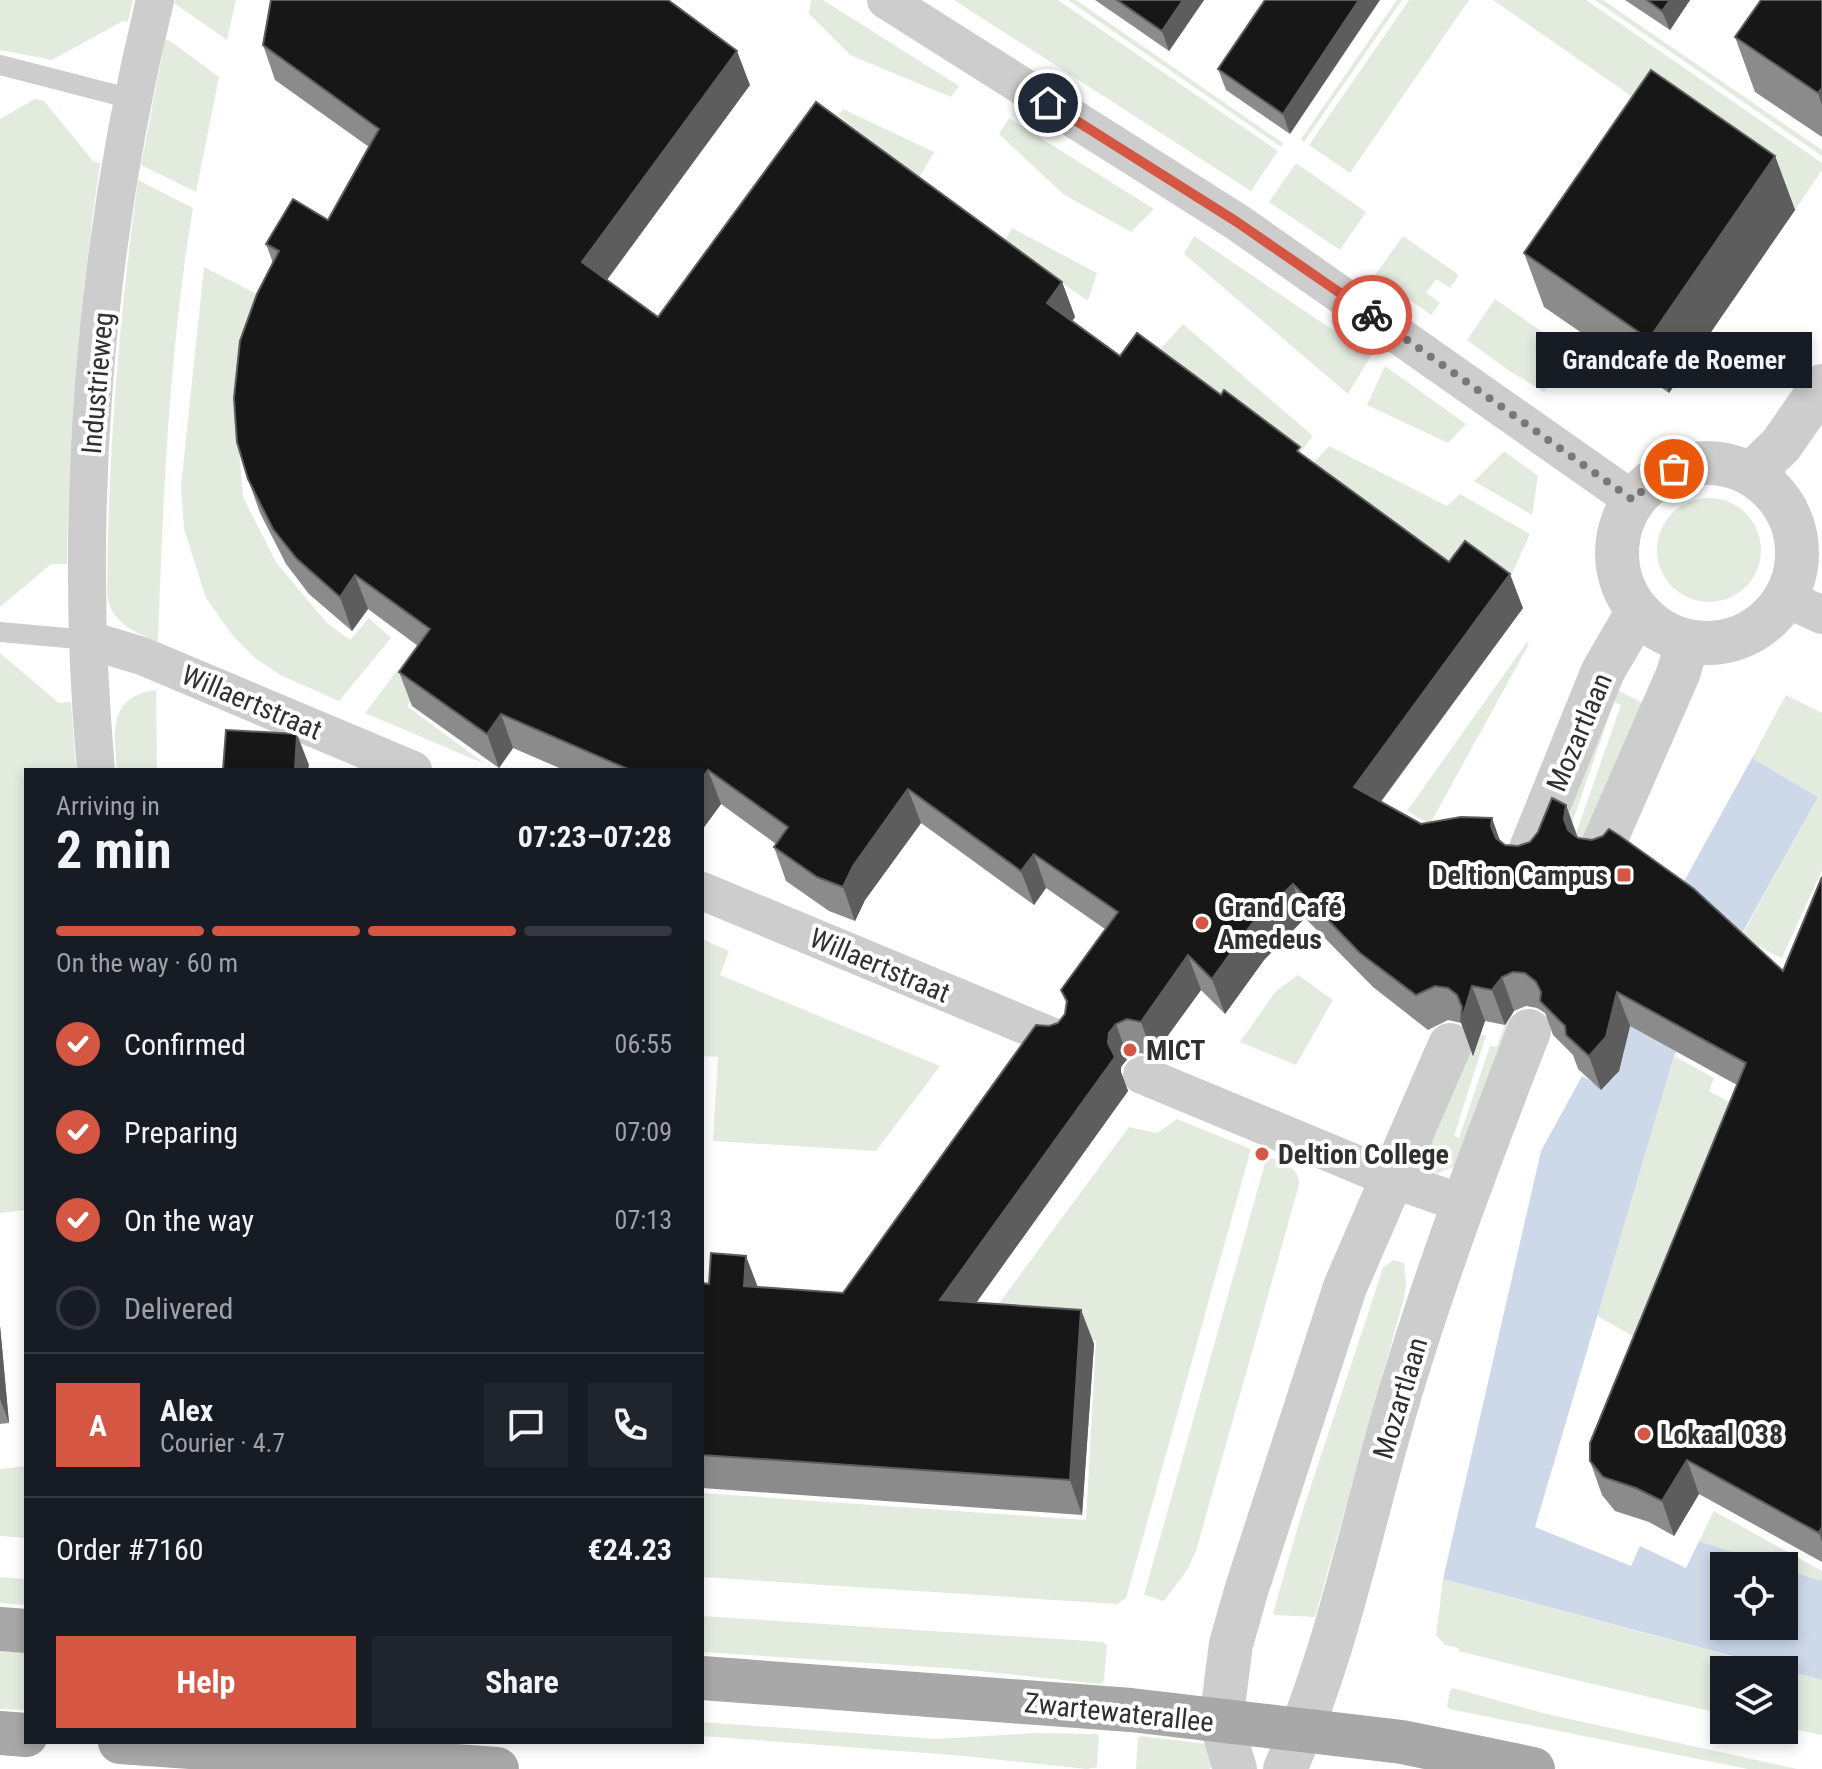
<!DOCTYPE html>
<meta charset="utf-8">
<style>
body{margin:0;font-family:"Roboto Condensed",sans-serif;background:#20242c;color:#f1f3f6;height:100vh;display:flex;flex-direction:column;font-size:30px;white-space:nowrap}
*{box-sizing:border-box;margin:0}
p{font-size:26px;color:#9ea1a6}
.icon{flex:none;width:44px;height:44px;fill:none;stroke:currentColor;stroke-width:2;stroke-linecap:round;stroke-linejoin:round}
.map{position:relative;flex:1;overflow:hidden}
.details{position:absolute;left:24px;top:768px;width:680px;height:976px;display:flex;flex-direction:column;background:#171b24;border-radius:0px;box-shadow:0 4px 12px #0003}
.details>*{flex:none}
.fabs{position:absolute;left:1710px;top:1552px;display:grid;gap:16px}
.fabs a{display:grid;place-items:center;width:88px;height:88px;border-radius:0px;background:#171b24;box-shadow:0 4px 12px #0003;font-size:40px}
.pin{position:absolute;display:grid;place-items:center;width:68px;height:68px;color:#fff;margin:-34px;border:4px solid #fff;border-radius:50%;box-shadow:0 2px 8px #0007}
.courier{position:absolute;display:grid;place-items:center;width:80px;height:80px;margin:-40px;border:6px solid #d55643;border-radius:50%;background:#fff;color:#222;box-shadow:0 2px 10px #0007}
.bubble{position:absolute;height:56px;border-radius:0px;background:#171b24;box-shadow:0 4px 12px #0003;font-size:26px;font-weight:700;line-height:56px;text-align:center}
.head em{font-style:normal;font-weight:700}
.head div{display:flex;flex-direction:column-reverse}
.head{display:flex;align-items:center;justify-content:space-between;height:136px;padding:0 32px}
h1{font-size:52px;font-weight:700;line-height:60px}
.bar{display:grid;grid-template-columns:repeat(4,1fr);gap:12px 8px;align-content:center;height:96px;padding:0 32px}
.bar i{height:10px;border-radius:6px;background:#363941}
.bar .active{background:#d55643}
.bar p{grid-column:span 4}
.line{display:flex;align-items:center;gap:20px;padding:0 32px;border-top:2px solid #363941}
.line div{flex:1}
.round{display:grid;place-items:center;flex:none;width:84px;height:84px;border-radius:0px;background:#20242c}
ol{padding:0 32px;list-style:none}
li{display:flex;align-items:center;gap:24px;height:88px}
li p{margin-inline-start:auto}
li .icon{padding:8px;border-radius:50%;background:#d55643;color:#fff;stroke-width:4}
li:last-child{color:#9ea1a6}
li i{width:44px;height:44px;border:4px solid #363941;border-radius:50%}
.primary-button{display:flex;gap:16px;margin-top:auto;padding:16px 32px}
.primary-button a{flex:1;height:92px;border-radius:0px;background:#d55643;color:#fff;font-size:32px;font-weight:700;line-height:92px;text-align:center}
.primary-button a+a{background:#20242c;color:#f1f3f6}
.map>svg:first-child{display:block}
.green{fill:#e3ebdf}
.water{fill:#cdd9e9}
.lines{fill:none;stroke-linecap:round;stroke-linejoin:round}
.service{stroke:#cdcdcd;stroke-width:20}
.minor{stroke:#cdcdcd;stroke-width:38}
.tertiary{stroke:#cdcdcd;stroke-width:44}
.primary{stroke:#a8a8a8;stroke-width:44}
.wall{fill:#8b8b8b}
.shaded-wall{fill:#5d5d5d}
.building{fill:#171717;stroke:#5d5d5d;stroke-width:2}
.done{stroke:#787878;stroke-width:8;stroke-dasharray:0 14.4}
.route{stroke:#d55643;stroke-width:10}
.poi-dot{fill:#d55643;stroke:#fff;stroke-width:3}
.labels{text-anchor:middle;stroke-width:8;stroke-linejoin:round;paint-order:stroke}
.street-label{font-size:28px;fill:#303030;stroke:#fff}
.poi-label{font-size:28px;font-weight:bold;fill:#303030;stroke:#fff;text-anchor:start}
</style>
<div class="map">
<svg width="1822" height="1769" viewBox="0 0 1822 1769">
<rect width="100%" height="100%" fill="#fff"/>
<g class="green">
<path d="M0,0H133L128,22L123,21L52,60L0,50Z"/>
<path d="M175,0H236L227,40L174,3Z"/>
<path d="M811,0H823L959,86L951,97L850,55L809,14Z"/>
<path d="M954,0H1058L1278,151L1251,191Z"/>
<path d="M1068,0H1076L1283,143L1281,147Z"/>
<path d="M1397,0H1402L1304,142L1301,139Z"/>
<path d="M1409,0H1469L1350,173L1309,145Z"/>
<path d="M1493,0H1586L1822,163V170L1795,210Z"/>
<path d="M1595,0H1603L1822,150V156Z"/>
<path d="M165,40L170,41L219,77L196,192L141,165Z"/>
<path d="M35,99L44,101L93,161L100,163C81,296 68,429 67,564H51L0,607V119Z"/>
<path d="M843,109L934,152L919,178L838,115Z"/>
<path d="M1009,118L1154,209L1131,232L1063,194L999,134Z"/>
<path d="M1296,163L1366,212L1340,250L1269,202Z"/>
<path d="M138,180L193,208C169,351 163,497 158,642C133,631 112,624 107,595C108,455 119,318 138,180Z"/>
<path d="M1012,228L1097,273L1088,301L1004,242Z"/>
<path d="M1194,236L1371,356L1348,394L1184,254Z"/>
<path d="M1403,236L1459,275L1450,288L1436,279L1426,293L1440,303L1431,315L1375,275Z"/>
<path d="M204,267L271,301L237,422L243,497L276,562L326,622L350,640L369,618L391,638L339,701L280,675L255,658L233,636L206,598L184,529L181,486Z"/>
<path d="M1495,299L1571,352L1544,392L1508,370L1467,340Z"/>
<path d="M1183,324L1313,436L1297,457L1157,353Z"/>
<path d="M1385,366L1466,424L1448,443L1367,405Z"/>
<path d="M1329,446L1447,506L1460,494L1530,534L1507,585L1467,578L1311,465Z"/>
<path d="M1504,451L1538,476L1532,515L1474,481Z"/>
<circle cx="1709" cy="550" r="52"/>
<path d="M1527,642L1529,644L1430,824L1407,811Z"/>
<path d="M413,650L434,666L407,706L485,764L365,713Z"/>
<path d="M0,653L59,703L71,702L76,770H26V1210L0,1213Z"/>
<path d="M1609,686L1647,705L1593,842L1575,836L1621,705L1614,702L1571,826L1557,851Z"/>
<path d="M156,690L157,770H117C114,734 107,696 156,690Z"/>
<path d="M1786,695L1822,713V870L1782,958L1741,937L1818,797L1752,758Z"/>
<path d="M702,939L729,951L720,975L940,1066L876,1151L713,1141L718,1057L702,1056Z"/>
<path d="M1298,975L1333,1000L1296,1065L1240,1042L1276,991Z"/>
<path d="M1512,1016L1521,1020L1455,1166L1438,1173L1425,1172L1421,1168L1474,1032L1486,1036L1454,1136L1459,1138L1490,1046L1497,1047L1506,1021Z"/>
<path d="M1674,1056L1714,1078L1709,1091L1750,1114L1642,1341L1597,1316Z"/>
<path d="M1177,1119L1251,1149L1126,1598L1117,1604L702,1577V1493L1086,1520L1096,1340L980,1329L1129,1127L1157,1133Z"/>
<path d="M1267,1156C1282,1163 1300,1166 1299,1185L1196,1551L1187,1570L1164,1601L1144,1595Z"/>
<path d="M1393,1260L1404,1263L1406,1285L1404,1298L1315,1617L1276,1615L1273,1613L1301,1516L1383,1268Z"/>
<path d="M26,1466V1538L0,1536V1469Z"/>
<path d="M1714,1511L1822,1571V1581L1784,1569V1566H1776L1699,1541Z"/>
<path d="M0,1577L26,1579V1605L0,1603Z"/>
<path d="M1443,1579L1783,1670H1724V1714C1635,1694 1547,1674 1459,1651V1648L1445,1645L1436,1635Z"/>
<path d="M702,1616L1103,1642L1107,1645L1104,1681L1100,1684L960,1669L702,1652Z"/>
<path d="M0,1651L26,1653V1710L0,1709Z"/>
<path d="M1784,1670L1822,1680V1735L1784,1727Z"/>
<path d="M1453,1688L1547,1714L1797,1769H1748L1449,1709L1447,1706L1450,1691Z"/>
<path d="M702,1722L936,1739L1035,1733L1097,1734L1099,1736L1097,1767L1087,1769L964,1756L702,1736Z"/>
<path d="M1141,1736L1207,1744L1215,1764L1209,1769H1136L1138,1738Z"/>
</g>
<path class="water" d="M1752,758L1818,797L1674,1056L1535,1527L1631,1566L1640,1546L1686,1568L1699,1541L1776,1566H1724V1626H1784V1569L1822,1581V1680L1443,1579L1541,1151L1582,1076L1598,1085C1633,1081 1616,1035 1612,1012Z"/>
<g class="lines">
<g class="service">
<path d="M0,65L132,99"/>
<path d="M0,632L89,640"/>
</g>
<g class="minor">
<path d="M886,0L1237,222L1633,500"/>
<path d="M1785,598L1822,615"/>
<path d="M89,640L142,656L413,770"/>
<path d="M96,770C73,514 94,250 155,0"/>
<path d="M702,891L1058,1039"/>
<path d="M1142,1075L1390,1178L1461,1203"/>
</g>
<g class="tertiary">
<circle cx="1707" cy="553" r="90"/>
<path d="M1751,474L1781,445L1822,386"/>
<path d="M1601,850L1678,674L1688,641"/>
<path d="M1528,856L1603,671L1638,611"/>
<path d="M1235,1769L1221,1722L1231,1644L1247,1588L1345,1287L1450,1045"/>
<path d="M1285,1769C1338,1651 1362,1521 1399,1397C1436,1273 1482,1152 1529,1031"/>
</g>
<g class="primary">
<path d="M0,1629L26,1631"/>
<path d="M702,1678L1131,1710L1402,1742L1533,1769"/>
<path d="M0,1733L26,1735"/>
<path d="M120,1742L497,1769"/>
</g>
</g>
<g class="wall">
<path d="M1095,0H1204L1169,51Z"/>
<path d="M1265,0L1290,134L1226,90L1218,69Z"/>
<path d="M1625,0H1690L1670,30Z"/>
<path d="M1822,0V137L1755,92L1735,37Z"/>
<path d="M263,45L750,85L607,280L658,317L1062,282L1075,317L1072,321L1120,356L1303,455L1449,562L1523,608L1381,802L1421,824L1500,840L1505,845L1518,846L1530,842L1566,805L1578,838L1783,971L1822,877V1562L1699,1494L1674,1536L1649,1522L1615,1511L1602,1495L1590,1461L1737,1085L1630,1026L1619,1071L1601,1090L1578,1069L1573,1055L1553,1035L1545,1013L1537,1008L1526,1006L1514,1011L1505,1025L1485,1021L1473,1056L1461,1023L1448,1020L1428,1030L1373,987L1305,918L1264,960L1225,1014L1201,990L1153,1056L1140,1053L1128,1058L1121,1067V1072L1128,1091L976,1303L1081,1310L1094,1344L1082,1515L702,1488V1283L843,1293L1049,1026L1058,1023L1065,1014L1067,1005L1061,990L1105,929L1046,888L1034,905L921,823L865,900L855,921L829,911L786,881L774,847L776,844L721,804L702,830V770H564L513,748L499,768L412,706L399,672L418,646L368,609L352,631L309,594L286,564L260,513L248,479L273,263L266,244L328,220L369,147L275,80Z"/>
<path d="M1775,156L1795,210L1669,393L1544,307L1524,253Z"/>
<path d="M0,1325L9,1423L0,1424Z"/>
</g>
<g class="shaded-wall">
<path d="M1183,0H1204L1169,51L1162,31Z"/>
<path d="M1359,0H1380L1290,134L1283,114Z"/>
<path d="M1670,0H1690L1670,30L1662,11Z"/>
<path d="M737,51L750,85L595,296L582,262Z"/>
<path d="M1822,88V105L1818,93Z"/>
<path d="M1775,156L1795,210L1669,393L1649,339Z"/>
<path d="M1062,282L1075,317L1060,337L1047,303Z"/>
<path d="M1510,574L1523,608L1366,821L1354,787Z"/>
<path d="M355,575L368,609L352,631L340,597Z"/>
<path d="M501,714L513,748L499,768L487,734Z"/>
<path d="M297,734L309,765L308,770H295Z"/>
<path d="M708,770L721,804L702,830V779Z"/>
<path d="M908,789L921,823L865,900L855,921L843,887L853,866Z"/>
<path d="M1566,805L1578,839L1576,854L1564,819Z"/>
<path d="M1492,818L1504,852L1491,826Z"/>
<path d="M1034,854L1046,888L1034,905L1021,871Z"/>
<path d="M1293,884L1305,918L1264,960L1225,1014L1212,979L1251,925Z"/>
<path d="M1188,955L1201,990L1153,1056L1141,1022Z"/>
<path d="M1502,977L1514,1011L1505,1025L1492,990Z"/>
<path d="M1472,986L1485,1021L1473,1056L1461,1022Z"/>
<path d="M1617,992L1630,1026L1619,1071L1601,1090L1589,1056Z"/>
<path d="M1116,1024L1128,1058L1121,1067V1072L1128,1091L953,1335L940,1300L1108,1043L1109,1033Z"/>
<path d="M746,1256L759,1290L744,1286Z"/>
<path d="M1081,1310L1094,1344L1082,1515L1070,1480Z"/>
<path d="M0,1325V1326L9,1423L0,1399Z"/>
<path d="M1687,1460L1699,1494L1674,1536L1662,1501Z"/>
<path d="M1822,1527V1542L1819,1533Z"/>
</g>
<g class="building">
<path d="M271,0H668L737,51L582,262L658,317L816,102L1062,282L1047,303L1120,356L1137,333L1221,395L1224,390L1300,447L1297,451L1449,562L1465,541L1510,574L1354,787L1421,824L1461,817L1492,818L1491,826L1496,838L1505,845L1518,846L1530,842L1538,832L1552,798L1566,805L1564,819L1568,830L1578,838L1592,840L1603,836L1609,829L1620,836L1694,889L1783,971L1822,877V1527L1819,1533L1687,1460L1662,1501L1636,1488L1603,1477L1590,1461V1443L1746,1063L1617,992L1606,1037L1589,1056L1566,1035L1565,1026L1540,1001L1541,992L1536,982L1525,973L1513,972L1502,977L1492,990L1472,986L1461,1022L1462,1007L1457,995L1448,988L1435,986L1416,995L1360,953L1293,884L1251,925L1212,979L1188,955L1141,1022L1127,1019L1116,1024L1109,1033L1108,1043L1115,1057L940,1300L1081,1310L1070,1480L702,1455V1283L709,1284L711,1253L746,1256L744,1286L843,1293L1036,1025L1049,1026L1058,1023L1065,1014L1067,1001L1061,990L1118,912L1034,854L1021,871L908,789L853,866L843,887L817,877L774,847L788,827L708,770L702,779V770H630L501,714L487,734L399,672L430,629L355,575L340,597L297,559L273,529L248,479L237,442L234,398L240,341L257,294L279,251L266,244L293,199L328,220L379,129L263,45Z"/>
<path d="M1117,0H1183L1162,31Z"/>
<path d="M1265,0H1359L1283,114L1218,69Z"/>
<path d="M1647,0H1670L1662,11Z"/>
<path d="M1761,0H1822V88L1818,93L1735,37Z"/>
<path d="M1651,70L1775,156L1649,339L1524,253Z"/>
<path d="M226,730L297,734L295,770H223Z"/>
</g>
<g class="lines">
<path class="done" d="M1372,315L1633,500L1652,481L1674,469"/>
<path class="route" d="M1048,103L1237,222L1372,315"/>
</g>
<g class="poi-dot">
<rect x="1616" y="867" width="16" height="16" rx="4"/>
<circle cx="1202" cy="923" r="8"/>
<circle cx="1130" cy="1050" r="8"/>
<circle cx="1262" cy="1154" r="8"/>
<circle cx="1644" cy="1434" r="8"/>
</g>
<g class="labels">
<g class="street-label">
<text transform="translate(97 383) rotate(-85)" y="10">Industrieweg</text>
<text transform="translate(252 702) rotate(23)" y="10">Willaertstraat</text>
<text transform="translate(1579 732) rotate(-67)" y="10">Mozartlaan</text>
<text transform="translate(880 965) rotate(23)" y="10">Willaertstraat</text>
<text transform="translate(1400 1398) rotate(-73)" y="10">Mozartlaan</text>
<text transform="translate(1119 1712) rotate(6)" y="10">Zwartewaterallee</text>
</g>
<g class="poi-label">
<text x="1608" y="885" text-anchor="end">Deltion Campus</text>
<text x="1218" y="917">Grand Café<tspan x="1218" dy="32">Amedeus</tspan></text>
<text x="1146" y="1060">MICT</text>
<text x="1278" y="1164">Deltion College</text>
<text x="1660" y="1444">Lokaal 038</text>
</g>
</g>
</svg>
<div class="fabs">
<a><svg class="icon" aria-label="locate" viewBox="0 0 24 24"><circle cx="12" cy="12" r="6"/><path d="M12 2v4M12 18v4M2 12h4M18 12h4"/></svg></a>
<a><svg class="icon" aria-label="layers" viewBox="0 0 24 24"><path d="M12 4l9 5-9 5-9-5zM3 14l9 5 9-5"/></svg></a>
</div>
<div class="pin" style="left:1674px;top:469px;background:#ea580c"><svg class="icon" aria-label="bag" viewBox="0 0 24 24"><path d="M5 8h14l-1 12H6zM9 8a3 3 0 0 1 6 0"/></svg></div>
<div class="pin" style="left:1048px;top:103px;background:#1f2937"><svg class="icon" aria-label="home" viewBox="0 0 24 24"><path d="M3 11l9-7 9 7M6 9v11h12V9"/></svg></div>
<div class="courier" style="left:1372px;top:315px"><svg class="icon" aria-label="bike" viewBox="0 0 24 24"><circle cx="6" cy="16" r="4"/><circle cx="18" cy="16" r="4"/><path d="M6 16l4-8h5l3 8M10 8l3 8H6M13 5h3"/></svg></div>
<div class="bubble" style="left:1536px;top:332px;width:276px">Grandcafe de Roemer</div>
<section class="details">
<div class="head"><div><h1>2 min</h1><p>Arriving in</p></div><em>07:23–07:28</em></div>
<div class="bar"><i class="active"></i><i class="active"></i><i class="active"></i><i></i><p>On the way · 60 m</p></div>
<ol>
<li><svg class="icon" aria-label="check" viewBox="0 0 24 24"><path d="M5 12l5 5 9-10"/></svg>Confirmed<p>06:55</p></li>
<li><svg class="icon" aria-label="check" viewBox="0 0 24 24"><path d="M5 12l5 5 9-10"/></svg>Preparing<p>07:09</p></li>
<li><svg class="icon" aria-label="check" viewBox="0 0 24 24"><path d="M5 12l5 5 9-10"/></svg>On the way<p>07:13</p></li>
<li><i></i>Delivered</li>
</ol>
<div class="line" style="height:144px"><b class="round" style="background:#d55643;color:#fff">A</b><div><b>Alex</b><p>Courier · 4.7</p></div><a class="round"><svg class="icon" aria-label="chat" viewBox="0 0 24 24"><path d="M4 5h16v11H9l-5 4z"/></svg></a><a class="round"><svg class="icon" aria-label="phone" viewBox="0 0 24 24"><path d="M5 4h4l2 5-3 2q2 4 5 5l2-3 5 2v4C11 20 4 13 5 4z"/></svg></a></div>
<div class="line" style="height:104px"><div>Order #7160</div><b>€24.23</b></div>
<div class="primary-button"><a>Help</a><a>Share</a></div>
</section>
</div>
